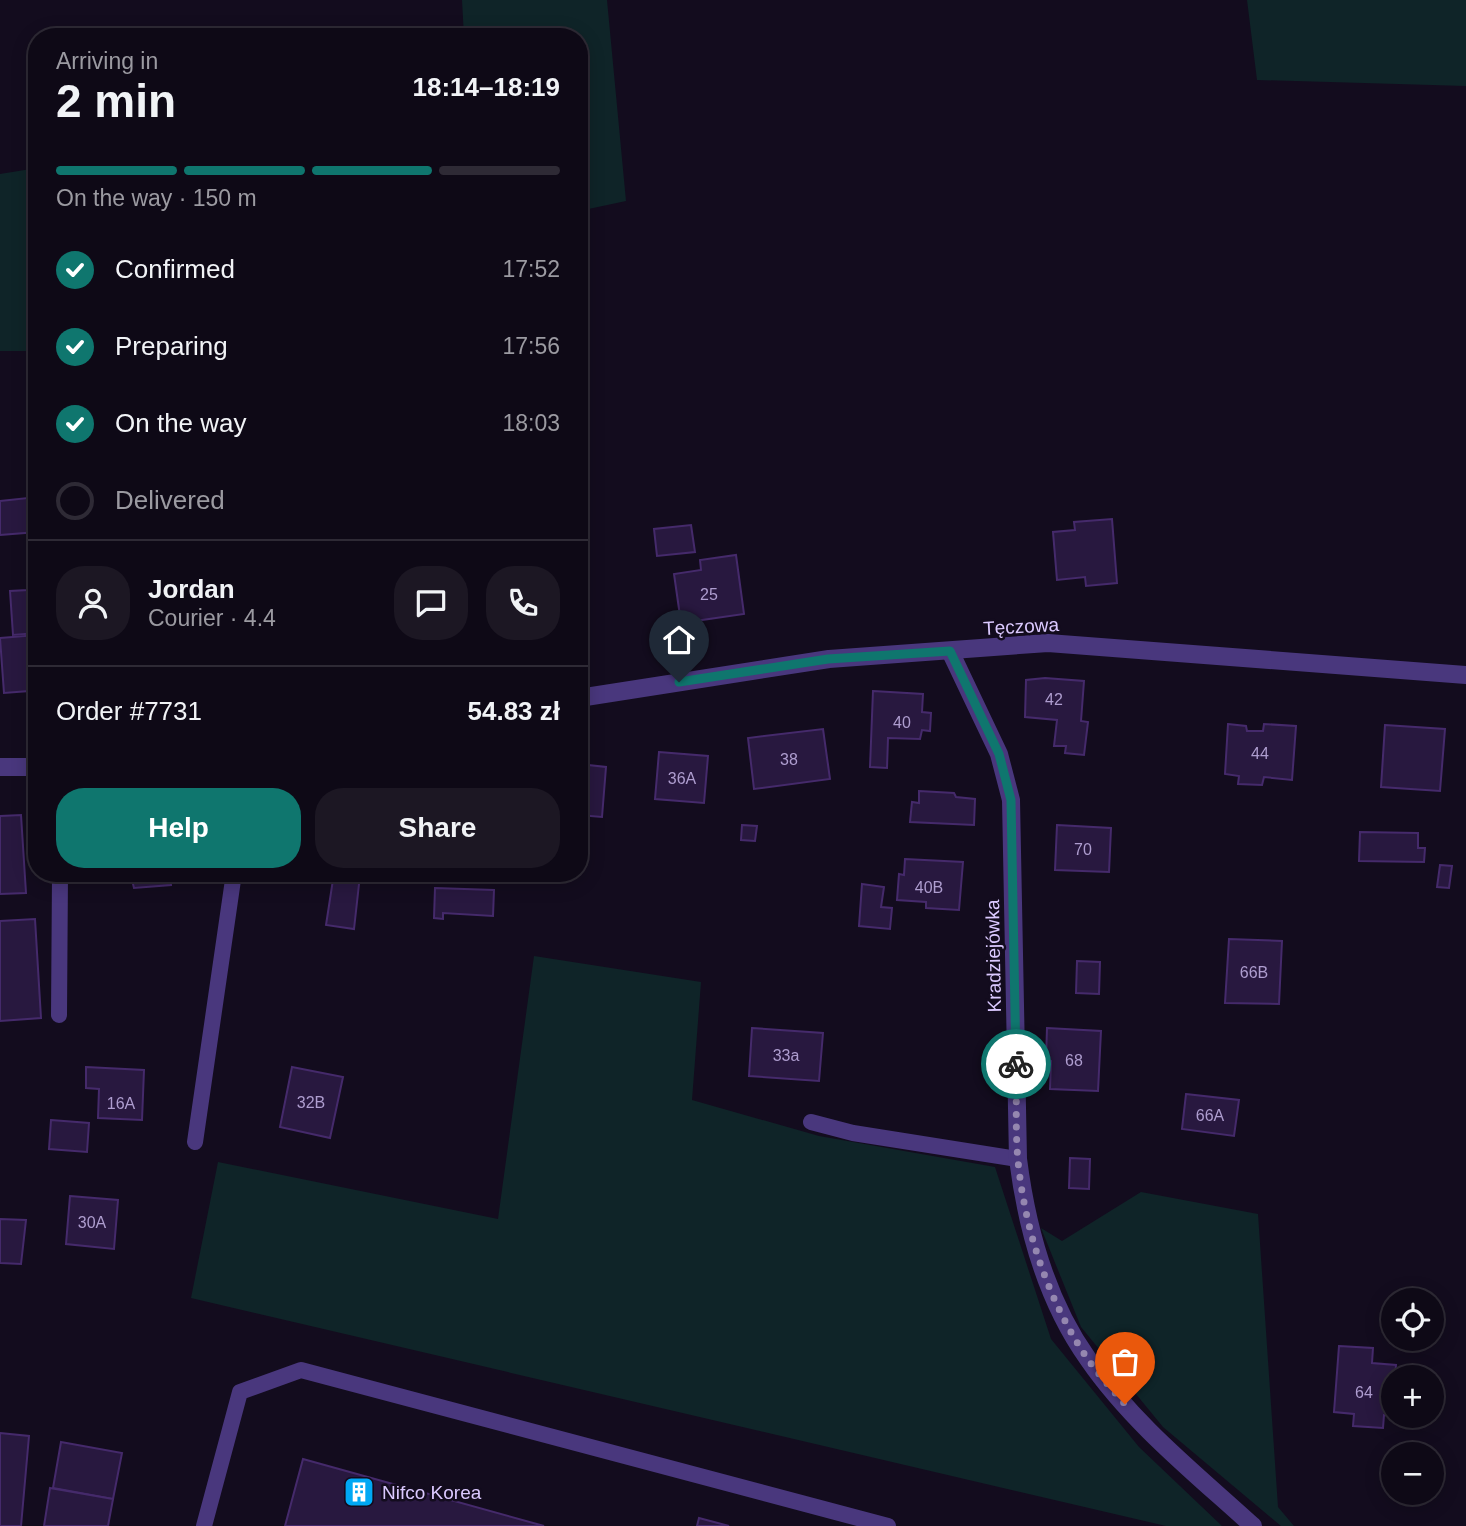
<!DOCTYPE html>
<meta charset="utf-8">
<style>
body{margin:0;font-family:Arial,sans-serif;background:#1c1723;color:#f1f3f6;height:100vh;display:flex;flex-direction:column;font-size:26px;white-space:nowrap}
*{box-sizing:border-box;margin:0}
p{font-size:23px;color:#9b9aa1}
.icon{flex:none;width:38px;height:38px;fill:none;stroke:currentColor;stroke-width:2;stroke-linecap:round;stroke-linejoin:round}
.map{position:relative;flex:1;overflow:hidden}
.side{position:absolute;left:28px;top:28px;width:560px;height:854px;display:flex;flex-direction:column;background:#0e0916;border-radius:28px;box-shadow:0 4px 18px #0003,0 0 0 2px #2e2a35}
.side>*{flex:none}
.fabs{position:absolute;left:1381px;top:1288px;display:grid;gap:14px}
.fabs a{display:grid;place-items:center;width:63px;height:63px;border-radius:50%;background:#0e0916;box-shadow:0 4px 18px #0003,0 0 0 2px #2e2a35;font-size:35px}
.pin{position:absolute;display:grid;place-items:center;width:60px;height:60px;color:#fff;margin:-72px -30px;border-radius:50% 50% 50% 0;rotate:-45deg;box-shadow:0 0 7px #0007}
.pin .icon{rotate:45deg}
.courier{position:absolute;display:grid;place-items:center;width:70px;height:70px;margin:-35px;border:5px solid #0f766e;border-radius:50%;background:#fff;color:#222;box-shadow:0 2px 9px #0007}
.overview em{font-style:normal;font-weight:700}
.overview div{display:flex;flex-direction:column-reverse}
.overview{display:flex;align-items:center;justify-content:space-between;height:119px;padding:0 28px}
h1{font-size:46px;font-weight:700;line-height:52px}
.bar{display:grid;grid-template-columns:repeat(4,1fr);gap:10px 7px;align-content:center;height:84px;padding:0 28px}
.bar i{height:9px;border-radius:5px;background:#2e2a35}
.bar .selected{background:#0f766e}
.bar p{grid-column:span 4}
.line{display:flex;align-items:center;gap:18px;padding:0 28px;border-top:2px solid #2e2a35}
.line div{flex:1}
.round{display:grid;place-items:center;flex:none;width:74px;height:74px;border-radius:28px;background:#1c1723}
ol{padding:0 28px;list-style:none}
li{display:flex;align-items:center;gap:21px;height:77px}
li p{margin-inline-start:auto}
li .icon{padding:7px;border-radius:50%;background:#0f766e;color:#fff;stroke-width:4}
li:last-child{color:#9b9aa1}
li i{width:38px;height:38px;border:4px solid #2e2a35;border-radius:50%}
.action{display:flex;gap:14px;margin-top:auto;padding:14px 28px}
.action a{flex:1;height:80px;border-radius:28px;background:#0f766e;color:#fff;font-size:28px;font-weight:700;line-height:80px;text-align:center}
.action a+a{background:#1c1723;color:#f1f3f6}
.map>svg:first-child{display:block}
.green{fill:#0f2428}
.building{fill:#28183f;stroke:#452a6b;stroke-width:2}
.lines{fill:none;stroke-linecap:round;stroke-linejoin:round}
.service{stroke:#49377d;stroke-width:16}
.minor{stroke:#49377d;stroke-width:18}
.done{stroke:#9587b0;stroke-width:7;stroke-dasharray:0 12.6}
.route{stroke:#0f766e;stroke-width:9}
.labels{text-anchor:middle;stroke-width:5;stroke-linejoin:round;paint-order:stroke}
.number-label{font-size:16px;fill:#ae9dcf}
.street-label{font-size:19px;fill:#dbc9ff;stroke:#130c1e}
.poi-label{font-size:19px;fill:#dbc9ff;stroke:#130c1e;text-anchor:start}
</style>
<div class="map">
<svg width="1466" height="1526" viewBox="0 0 1466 1526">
<rect width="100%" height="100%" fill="#130c1e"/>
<g class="green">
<path d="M462,0H607L626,201L579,211V37H464Z"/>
<path d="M1247,0H1466V86L1257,80Z"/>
<path d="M37,168V351H0V174Z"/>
<path d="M534,956L701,982L692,1100L819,1136L995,1167L1051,1339L1139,1447L1222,1526H1166L191,1298L218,1162L498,1219Z"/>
<path d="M1141,1192L1258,1214L1278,1507L1294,1526H1281L1163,1427L1081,1327L1041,1228L1062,1241Z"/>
</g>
<g class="building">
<path d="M37,497V532L0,535V501Z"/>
<path d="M1112,519L1117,583L1086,586L1085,577L1057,580L1053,532L1075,530L1074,522Z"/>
<path d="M691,525L695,552L657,556L654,529Z"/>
<path d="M736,555L744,614L681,623L674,574L701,570L700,560Z"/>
<path d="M37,576V633L13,635L10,591L28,590L27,577Z"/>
<path d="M37,635V679L28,680L29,691L4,693L0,638Z"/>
<path d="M1045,678L1084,681L1081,721L1088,722L1084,755L1065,753L1066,746H1054L1057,720L1025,717L1026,680Z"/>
<path d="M873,691L923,694L922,712L931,713L930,731L922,730L920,739L888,738L887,768L870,767Z"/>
<path d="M1228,724L1246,726L1247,731H1263L1264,724L1296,726L1292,780L1264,777L1262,785L1238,784L1239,776L1225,774Z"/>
<path d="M1385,725L1445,729L1440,791L1381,787Z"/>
<path d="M823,729L830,779L754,789L748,738Z"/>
<path d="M659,752L708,756L704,803L655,799Z"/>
<path d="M579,764L606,767L602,817L579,815Z"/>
<path d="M919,791L954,793L956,797L975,799L974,825L910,822L912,802L919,803Z"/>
<path d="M21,815L26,893L0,894V816Z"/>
<path d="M742,825L757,826L755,841L741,840Z"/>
<path d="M1057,825L1111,828L1109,872L1055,870Z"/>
<path d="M1360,832L1418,833V848H1425L1424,862L1359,861Z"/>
<path d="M905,859L963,862L959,910L926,908V902L897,900L899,874L904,875Z"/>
<path d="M1440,865L1452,866L1449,888L1437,887Z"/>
<path d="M122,873H170L171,885L134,888L132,880L123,881Z"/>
<path d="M334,873L360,875L354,929L326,925Z"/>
<path d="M862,884L884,887L881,907L892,908L890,929L859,926Z"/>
<path d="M435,888L494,890L493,916L443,913V919L434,918Z"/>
<path d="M35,919L41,1018L0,1021V921Z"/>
<path d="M1229,939L1282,941L1279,1004L1225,1003Z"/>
<path d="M1077,961L1100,962L1099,994L1076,993Z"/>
<path d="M752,1028L823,1033L819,1081L749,1076Z"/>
<path d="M1047,1028L1101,1031L1098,1091L1050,1089L1051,1061L1046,1059Z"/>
<path d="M86,1067L144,1070L142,1120L98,1118L99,1089L86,1088Z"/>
<path d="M292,1067L343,1077L330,1138L280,1127Z"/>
<path d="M1186,1094L1239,1100L1234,1136L1182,1129Z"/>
<path d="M51,1120L89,1123L87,1152L49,1149Z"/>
<path d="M1070,1158L1090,1159L1089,1189L1069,1188Z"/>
<path d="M70,1196L118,1200L114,1249L66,1244Z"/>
<path d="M0,1219L26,1220L21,1264L0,1263Z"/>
<path d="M1339,1346L1373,1348L1372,1363L1396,1365L1395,1377H1393L1392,1416L1384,1415L1383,1428L1353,1426L1354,1414L1334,1412Z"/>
<path d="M0,1433L29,1436L21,1526H0Z"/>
<path d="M61,1442L122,1453L113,1499L53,1488Z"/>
<path d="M303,1459L544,1526H285Z"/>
<path d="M50,1488L113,1499L108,1526H44Z"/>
<path d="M699,1518L729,1526H697Z"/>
</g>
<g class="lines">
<g class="service">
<path d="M59,1015L60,873"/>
<path d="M811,1122L853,1133L1018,1159"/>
<path d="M195,1142L234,873"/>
<path d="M204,1526L240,1392L301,1370L888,1526"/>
</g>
<g class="minor">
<path d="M950,651L999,754L1011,800L1018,1159C1027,1230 1046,1300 1088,1359C1132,1423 1196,1474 1253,1526"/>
<path d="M579,698L829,659L1048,643L1466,675"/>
<path d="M0,767H37"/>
</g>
</g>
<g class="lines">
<path class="done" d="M1016,1064C1017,1096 1015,1129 1018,1161C1025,1231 1048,1300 1087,1358C1098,1374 1112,1389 1125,1404"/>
<path class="route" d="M679,682L828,659L950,651L999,754L1011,800L1016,1064"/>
</g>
<defs>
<g id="building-square" transform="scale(1.575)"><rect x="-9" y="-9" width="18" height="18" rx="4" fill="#00a8f4" stroke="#130c1e"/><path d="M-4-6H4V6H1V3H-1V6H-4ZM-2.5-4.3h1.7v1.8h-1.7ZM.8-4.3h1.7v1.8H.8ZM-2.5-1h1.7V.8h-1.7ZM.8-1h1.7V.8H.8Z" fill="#fff"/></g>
</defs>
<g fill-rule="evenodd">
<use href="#building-square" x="359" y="1492"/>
</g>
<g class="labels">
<g class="number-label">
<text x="709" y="600">25</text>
<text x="1054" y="705">42</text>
<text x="902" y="728">40</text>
<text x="1260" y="759">44</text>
<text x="789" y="765">38</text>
<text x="682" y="784">36A</text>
<text x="1083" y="855">70</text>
<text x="929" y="893">40B</text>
<text x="1254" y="978">66B</text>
<text x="786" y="1061">33a</text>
<text x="1074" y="1066">68</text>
<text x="311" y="1108">32B</text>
<text x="121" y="1109">16A</text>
<text x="1210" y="1121">66A</text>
<text x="92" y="1228">30A</text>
<text x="1364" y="1398">64</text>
</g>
<g class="street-label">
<text transform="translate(1021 626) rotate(-3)" y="7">Tęczowa</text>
<text transform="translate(993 956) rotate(-91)" y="7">Kradziejówka</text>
</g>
<g class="poi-label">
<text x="382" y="1499">Nifco Korea</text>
</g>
</g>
</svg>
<div class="fabs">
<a><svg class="icon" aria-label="locate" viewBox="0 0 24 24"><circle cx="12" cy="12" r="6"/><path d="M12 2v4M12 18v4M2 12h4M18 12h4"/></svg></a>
<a>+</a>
<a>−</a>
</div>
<div class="pin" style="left:1125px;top:1404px;background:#ea580c"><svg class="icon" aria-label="bag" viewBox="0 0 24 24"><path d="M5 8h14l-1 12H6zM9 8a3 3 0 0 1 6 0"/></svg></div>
<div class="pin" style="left:679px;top:682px;background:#1f2937"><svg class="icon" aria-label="home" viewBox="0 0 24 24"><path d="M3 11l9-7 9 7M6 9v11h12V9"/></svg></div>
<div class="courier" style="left:1016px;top:1064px"><svg class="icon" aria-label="bike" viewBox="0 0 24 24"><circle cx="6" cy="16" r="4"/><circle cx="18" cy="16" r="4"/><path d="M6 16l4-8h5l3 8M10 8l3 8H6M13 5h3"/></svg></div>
<section class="side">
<div class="overview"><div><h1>2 min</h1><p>Arriving in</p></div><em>18:14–18:19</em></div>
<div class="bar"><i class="selected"></i><i class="selected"></i><i class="selected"></i><i></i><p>On the way · 150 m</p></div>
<ol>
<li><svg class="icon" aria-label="check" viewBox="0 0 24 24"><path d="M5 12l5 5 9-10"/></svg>Confirmed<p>17:52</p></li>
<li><svg class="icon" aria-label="check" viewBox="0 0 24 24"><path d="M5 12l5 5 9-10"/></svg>Preparing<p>17:56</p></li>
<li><svg class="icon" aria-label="check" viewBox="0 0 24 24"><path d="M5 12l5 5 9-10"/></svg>On the way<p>18:03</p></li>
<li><i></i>Delivered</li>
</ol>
<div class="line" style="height:126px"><a class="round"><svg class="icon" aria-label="person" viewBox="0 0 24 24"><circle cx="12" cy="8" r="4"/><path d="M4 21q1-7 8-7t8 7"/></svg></a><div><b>Jordan</b><p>Courier · 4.4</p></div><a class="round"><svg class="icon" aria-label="chat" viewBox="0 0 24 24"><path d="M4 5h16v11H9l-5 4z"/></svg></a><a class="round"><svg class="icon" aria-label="phone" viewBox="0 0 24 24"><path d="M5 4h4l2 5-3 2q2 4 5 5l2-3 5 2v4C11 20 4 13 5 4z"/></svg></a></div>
<div class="line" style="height:91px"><div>Order #7731</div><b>54.83 zł</b></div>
<div class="action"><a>Help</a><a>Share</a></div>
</section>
</div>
